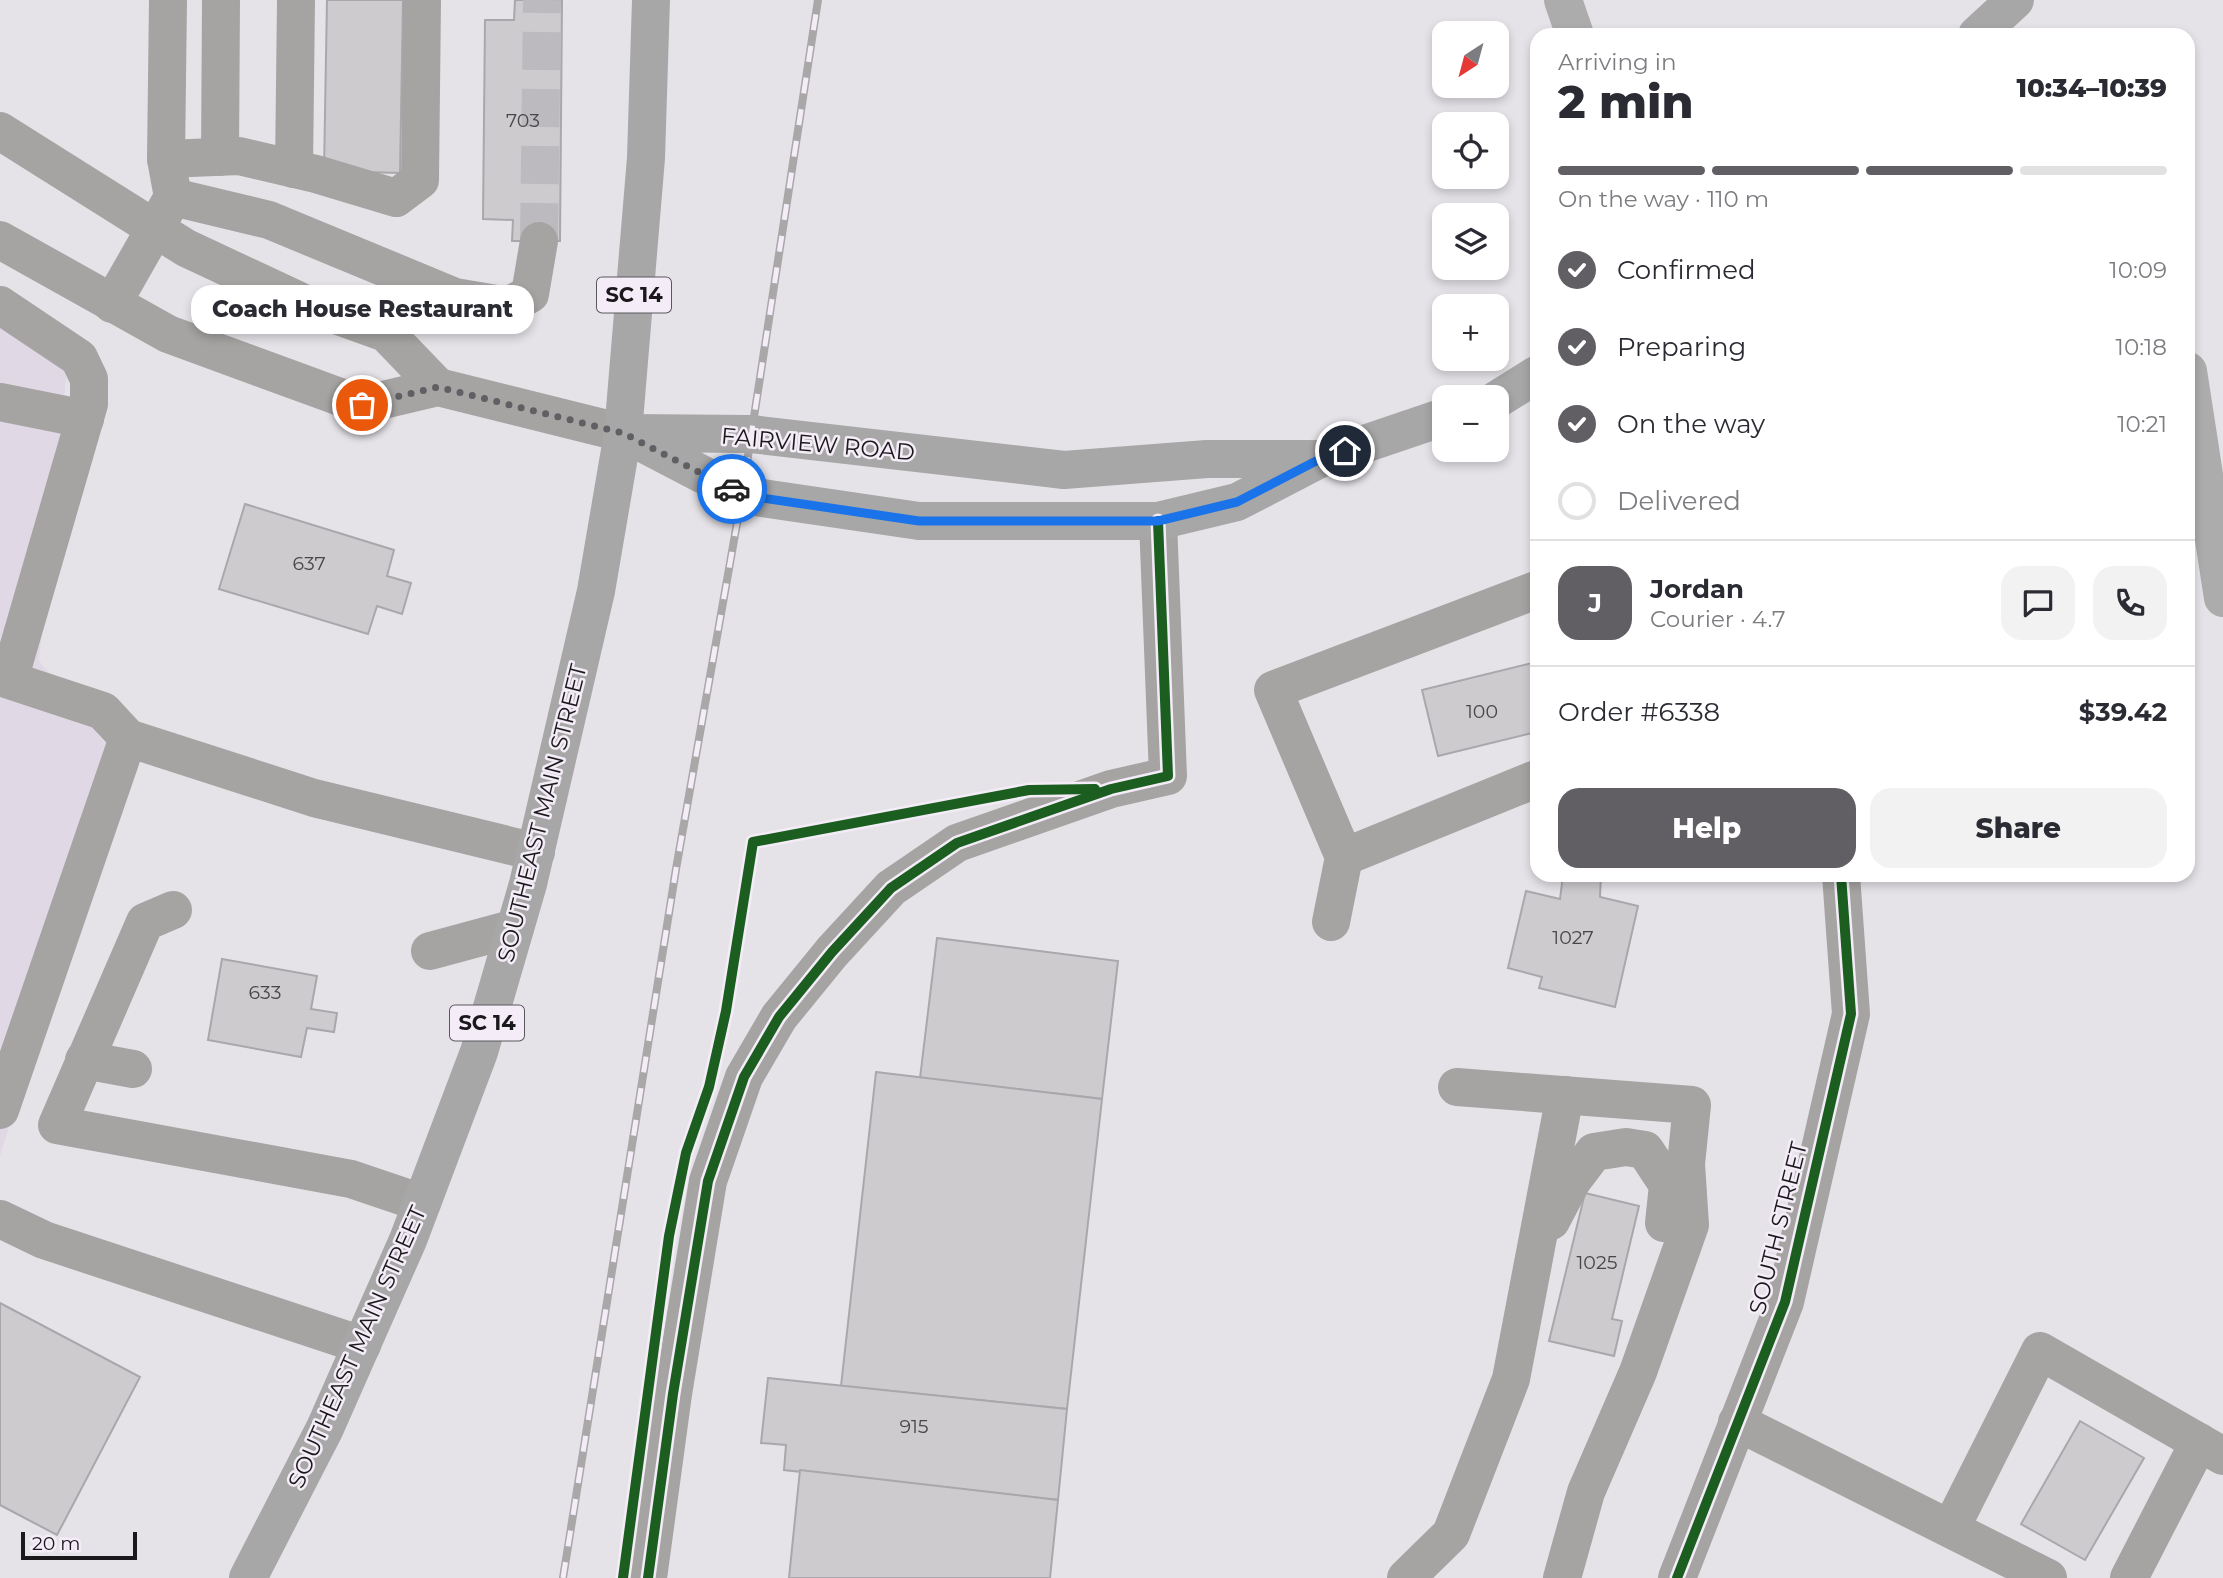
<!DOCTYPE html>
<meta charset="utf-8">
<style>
body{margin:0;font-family:Montserrat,sans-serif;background:#f2f2f3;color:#2b2b33;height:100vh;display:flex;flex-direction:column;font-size:26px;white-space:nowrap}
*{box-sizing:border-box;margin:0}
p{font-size:23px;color:#7c7c81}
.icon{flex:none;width:38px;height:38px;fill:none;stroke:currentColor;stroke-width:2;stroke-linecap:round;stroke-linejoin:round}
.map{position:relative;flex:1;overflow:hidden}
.drawer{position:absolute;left:1530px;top:28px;width:665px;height:854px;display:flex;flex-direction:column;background:#fff;border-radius:21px;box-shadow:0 4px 10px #0003}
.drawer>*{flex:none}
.needle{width:46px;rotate:216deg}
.controls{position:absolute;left:1432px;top:21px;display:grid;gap:14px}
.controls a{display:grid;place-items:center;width:77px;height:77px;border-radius:14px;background:#fff;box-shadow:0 4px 10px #0003;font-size:35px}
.scale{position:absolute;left:21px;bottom:18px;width:116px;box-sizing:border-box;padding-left:7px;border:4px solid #1a181b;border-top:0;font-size:19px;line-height:24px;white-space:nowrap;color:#1a181b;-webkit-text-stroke:5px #f4edf8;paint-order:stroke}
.pin{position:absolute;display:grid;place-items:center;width:60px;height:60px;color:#fff;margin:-30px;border:4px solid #fff;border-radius:50%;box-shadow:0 2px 7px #0007}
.courier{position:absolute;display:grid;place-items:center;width:70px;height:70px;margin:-35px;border:5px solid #1a73e8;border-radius:50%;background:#fff;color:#222;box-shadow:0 2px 9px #0007}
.bubble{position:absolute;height:49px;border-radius:21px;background:#fff;box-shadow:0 4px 10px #0003;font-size:23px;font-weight:800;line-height:49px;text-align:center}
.summary em{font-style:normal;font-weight:800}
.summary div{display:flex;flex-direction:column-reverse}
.summary{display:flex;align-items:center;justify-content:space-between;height:119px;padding:0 28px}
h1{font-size:46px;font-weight:800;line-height:52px}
.bar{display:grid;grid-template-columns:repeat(4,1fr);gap:10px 7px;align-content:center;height:84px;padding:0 28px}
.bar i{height:9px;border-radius:5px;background:#e1e1e2}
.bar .selected{background:#615f63}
.bar p{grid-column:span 4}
.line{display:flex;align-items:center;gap:18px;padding:0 28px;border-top:2px solid #e1e1e2}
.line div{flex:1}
.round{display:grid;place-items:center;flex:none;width:74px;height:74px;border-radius:21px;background:#f2f2f3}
ol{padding:0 28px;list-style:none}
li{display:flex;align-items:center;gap:21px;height:77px}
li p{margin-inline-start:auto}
li .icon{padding:7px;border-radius:50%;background:#615f63;color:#fff;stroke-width:4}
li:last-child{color:#7c7c81}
li i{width:38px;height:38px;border:4px solid #e1e1e2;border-radius:50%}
.cta{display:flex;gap:14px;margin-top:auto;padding:14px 28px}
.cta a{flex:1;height:80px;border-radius:21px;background:#615f63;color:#fff;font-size:28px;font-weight:800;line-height:80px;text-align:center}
.cta a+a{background:#f2f2f3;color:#2b2b33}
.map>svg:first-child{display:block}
.built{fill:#e0d8e5}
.building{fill:#cecbcf;stroke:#aaa7ac;stroke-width:2}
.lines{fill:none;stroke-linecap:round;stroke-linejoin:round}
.minor-tunnel{stroke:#bdbabf;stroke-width:38;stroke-dasharray:38 19;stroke-linecap:butt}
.minor{stroke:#a5a4a3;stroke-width:38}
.major{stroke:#a8a7a7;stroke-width:38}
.highway{stroke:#acacac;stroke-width:38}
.rail-casing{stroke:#a9a7a8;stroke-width:8}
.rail{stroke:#f4edf8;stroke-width:5;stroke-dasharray:16;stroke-linecap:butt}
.cycleway-casing{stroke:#f4edf8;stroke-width:15}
.cycleway{stroke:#1b5e20;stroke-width:10}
.done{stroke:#615f63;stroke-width:7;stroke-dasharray:0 12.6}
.route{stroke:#1a73e8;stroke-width:9}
.labels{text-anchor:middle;stroke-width:5;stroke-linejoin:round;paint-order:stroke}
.number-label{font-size:19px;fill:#484649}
.shield{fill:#f4edf8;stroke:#5b585d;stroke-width:2}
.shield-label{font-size:21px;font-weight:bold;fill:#1a181b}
.street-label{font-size:23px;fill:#1a181b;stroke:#f4edf8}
</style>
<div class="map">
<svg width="2223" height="1578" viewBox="0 0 2223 1578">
<rect width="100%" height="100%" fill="#e6e3e8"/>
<path class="built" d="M0,307L69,348L39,661L119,760L0,1156Z"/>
<g class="building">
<path d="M327,0H403L400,173L324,171Z"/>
<path d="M515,0H562L560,241H512L513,220L483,219L485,20H514Z"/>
<path d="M245,504L394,550L387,576L411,583L402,614L377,606L368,634L219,589Z"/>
<path d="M1536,662V732L1438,756L1422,690Z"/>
<path d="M1563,875H1601L1600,897L1638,906L1615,1007L1539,988L1542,977L1508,968L1526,891L1560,899Z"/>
<path d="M937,938L1118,961L1102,1099L920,1078Z"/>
<path d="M222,959L317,976L311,1009L337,1013L334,1032L307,1028L301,1057L208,1040Z"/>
<path d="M876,1072L1102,1099L1067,1409L841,1386Z"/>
<path d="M1585,1193L1639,1206L1612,1319L1622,1321L1614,1356L1549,1341Z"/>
<path d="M0,1303L140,1377L57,1535L0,1505Z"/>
<path d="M768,1378L1067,1409L1058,1500L784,1470L786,1445L761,1443Z"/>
<path d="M2080,1421L2144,1458L2085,1560L2021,1524Z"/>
<path d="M800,1470L1058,1500L1050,1578H789Z"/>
</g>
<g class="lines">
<path class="minor-tunnel" d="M539,241L542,0"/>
<g class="minor">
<path d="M0,131L186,248L308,305L386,333L438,387"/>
<path d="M220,157L221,0"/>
<path d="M166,159L239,156L316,174L396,198L420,180L422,0"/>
<path d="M294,169L296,0"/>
<path d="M173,197L269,220L455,297L508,306L530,294L539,241"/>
<path d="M0,240L168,334L362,405L438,387L623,433"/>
<path d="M112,304L173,197L166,159L168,0"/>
<path d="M0,305L79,358L89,379V404L9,680L103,711L128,738"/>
<path d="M0,402L85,419"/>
<path d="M1344,857L1536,779"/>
<path d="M173,910L145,922L57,1125L351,1179L422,1203"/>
<path d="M1331,922L1344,857L1273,690L1536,590"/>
<path d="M430,951L515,928"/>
<path d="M84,1060L133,1069"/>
<path d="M1457,1087L1692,1105L1686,1164L1690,1225L1638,1372L1586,1492L1562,1578"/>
<path d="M0,1110L128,738L314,798L536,852"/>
<path d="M0,1219L44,1240L362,1345"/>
<path d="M1551,1221L1572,1181L1594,1152L1626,1147L1645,1150L1668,1185L1664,1223"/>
<path d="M1737,1422L2048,1578"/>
<path d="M1951,1528L2040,1351L2223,1456"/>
<path d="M648,1578L673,1394L708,1181L744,1077L779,1017L832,952L891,888L957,843L1111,789L1168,776L1158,521"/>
<path d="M1406,1578L1451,1534L1511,1379L1565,1095"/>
<path d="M1677,1578L1785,1302L1851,1014L1841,875"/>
<path d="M2129,1578L2199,1442"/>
</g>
<g class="major">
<path d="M1977,35L2015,0"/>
<path d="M1496,400L1536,375"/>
<path d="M623,433L742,495L919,521H1158L1237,502L1320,459L1444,417"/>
<path d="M628,433L751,434L1064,470L1207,459H1314"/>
<path d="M248,1578L325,1428L408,1240L479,1052L528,884L596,591L623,433L646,158L651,0"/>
</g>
<g class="highway">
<path d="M1563,0L1575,35"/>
<path d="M2188,371L2223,598"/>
</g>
<g class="rail-casing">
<path id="rail" d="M563,1578L676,869L742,495L818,0"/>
</g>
<use href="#rail" class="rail"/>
<g class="cycleway-casing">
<g id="cycleway">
<path d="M623,1578L669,1236L686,1153L709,1087L726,1011L753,842L1029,790L1095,789"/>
<path d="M648,1578L673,1394L708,1181L744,1077L779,1017L832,952L891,888L957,843L1111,789L1168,776L1158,521"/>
<path d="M1677,1578L1785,1302L1851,1014L1841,875"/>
</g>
</g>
<use href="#cycleway" class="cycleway"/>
</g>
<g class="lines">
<path class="done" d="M362,405L438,387L623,433L732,489"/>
<path class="route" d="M732,489L742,495L919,521H1158L1237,502L1320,459L1345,451"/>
</g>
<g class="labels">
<g class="number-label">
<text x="523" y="127">703</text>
<text x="309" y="570">637</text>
<text x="1482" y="718">100</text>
<text x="1573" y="944">1027</text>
<text x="265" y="999">633</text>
<text x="1597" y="1269">1025</text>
<text x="914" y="1433">915</text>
</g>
<g class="shield">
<rect x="597" y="277.5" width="74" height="35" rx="5"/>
<rect x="450" y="1005.5" width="74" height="35" rx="5"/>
</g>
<g class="shield-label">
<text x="634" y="302">SC 14</text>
<text x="487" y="1030">SC 14</text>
</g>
<g class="street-label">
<text transform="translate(818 444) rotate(5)" y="8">FAIRVIEW ROAD</text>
<text transform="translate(542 813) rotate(-76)" y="8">SOUTHEAST MAIN STREET</text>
<text transform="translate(1778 1228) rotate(-76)" y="8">SOUTH STREET</text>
<text transform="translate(357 1347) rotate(-66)" y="8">SOUTHEAST MAIN STREET</text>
</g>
</g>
</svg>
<div class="controls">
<a><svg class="needle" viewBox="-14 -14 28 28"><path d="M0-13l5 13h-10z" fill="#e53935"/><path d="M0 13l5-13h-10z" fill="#7c7c81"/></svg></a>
<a><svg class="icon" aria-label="locate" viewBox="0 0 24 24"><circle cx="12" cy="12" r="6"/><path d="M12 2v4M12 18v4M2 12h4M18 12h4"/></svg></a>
<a><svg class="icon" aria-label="layers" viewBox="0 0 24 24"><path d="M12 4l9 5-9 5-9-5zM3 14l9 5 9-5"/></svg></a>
<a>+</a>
<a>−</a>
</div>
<div class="scale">20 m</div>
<div class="pin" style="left:362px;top:405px;background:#ea580c"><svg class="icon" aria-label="bag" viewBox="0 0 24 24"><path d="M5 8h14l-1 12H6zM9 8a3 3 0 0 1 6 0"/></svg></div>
<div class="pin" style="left:1345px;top:451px;background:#1f2937"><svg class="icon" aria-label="home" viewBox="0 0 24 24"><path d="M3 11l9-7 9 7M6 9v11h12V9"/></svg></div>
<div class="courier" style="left:732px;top:489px"><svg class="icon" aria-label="car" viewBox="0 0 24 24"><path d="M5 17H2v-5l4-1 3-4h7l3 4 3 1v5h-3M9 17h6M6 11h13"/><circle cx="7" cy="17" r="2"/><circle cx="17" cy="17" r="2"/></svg></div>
<div class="bubble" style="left:191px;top:285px;width:343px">Coach House Restaurant</div>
<section class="drawer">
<div class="summary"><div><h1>2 min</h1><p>Arriving in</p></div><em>10:34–10:39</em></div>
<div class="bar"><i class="selected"></i><i class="selected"></i><i class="selected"></i><i></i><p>On the way · 110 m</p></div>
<ol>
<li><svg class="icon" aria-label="check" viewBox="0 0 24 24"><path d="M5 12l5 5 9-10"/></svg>Confirmed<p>10:09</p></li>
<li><svg class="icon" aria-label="check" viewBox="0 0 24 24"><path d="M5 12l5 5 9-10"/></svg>Preparing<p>10:18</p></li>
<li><svg class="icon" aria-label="check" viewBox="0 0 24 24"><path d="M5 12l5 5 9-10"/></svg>On the way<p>10:21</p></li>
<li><i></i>Delivered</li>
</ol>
<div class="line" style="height:126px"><b class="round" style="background:#615f63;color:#fff">J</b><div><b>Jordan</b><p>Courier · 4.7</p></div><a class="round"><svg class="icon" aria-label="chat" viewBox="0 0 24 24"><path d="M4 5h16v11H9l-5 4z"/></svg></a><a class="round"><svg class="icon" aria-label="phone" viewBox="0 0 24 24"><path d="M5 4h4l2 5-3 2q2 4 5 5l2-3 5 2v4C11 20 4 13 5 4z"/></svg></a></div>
<div class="line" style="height:91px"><div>Order #6338</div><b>$39.42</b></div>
<div class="cta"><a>Help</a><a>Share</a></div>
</section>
</div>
